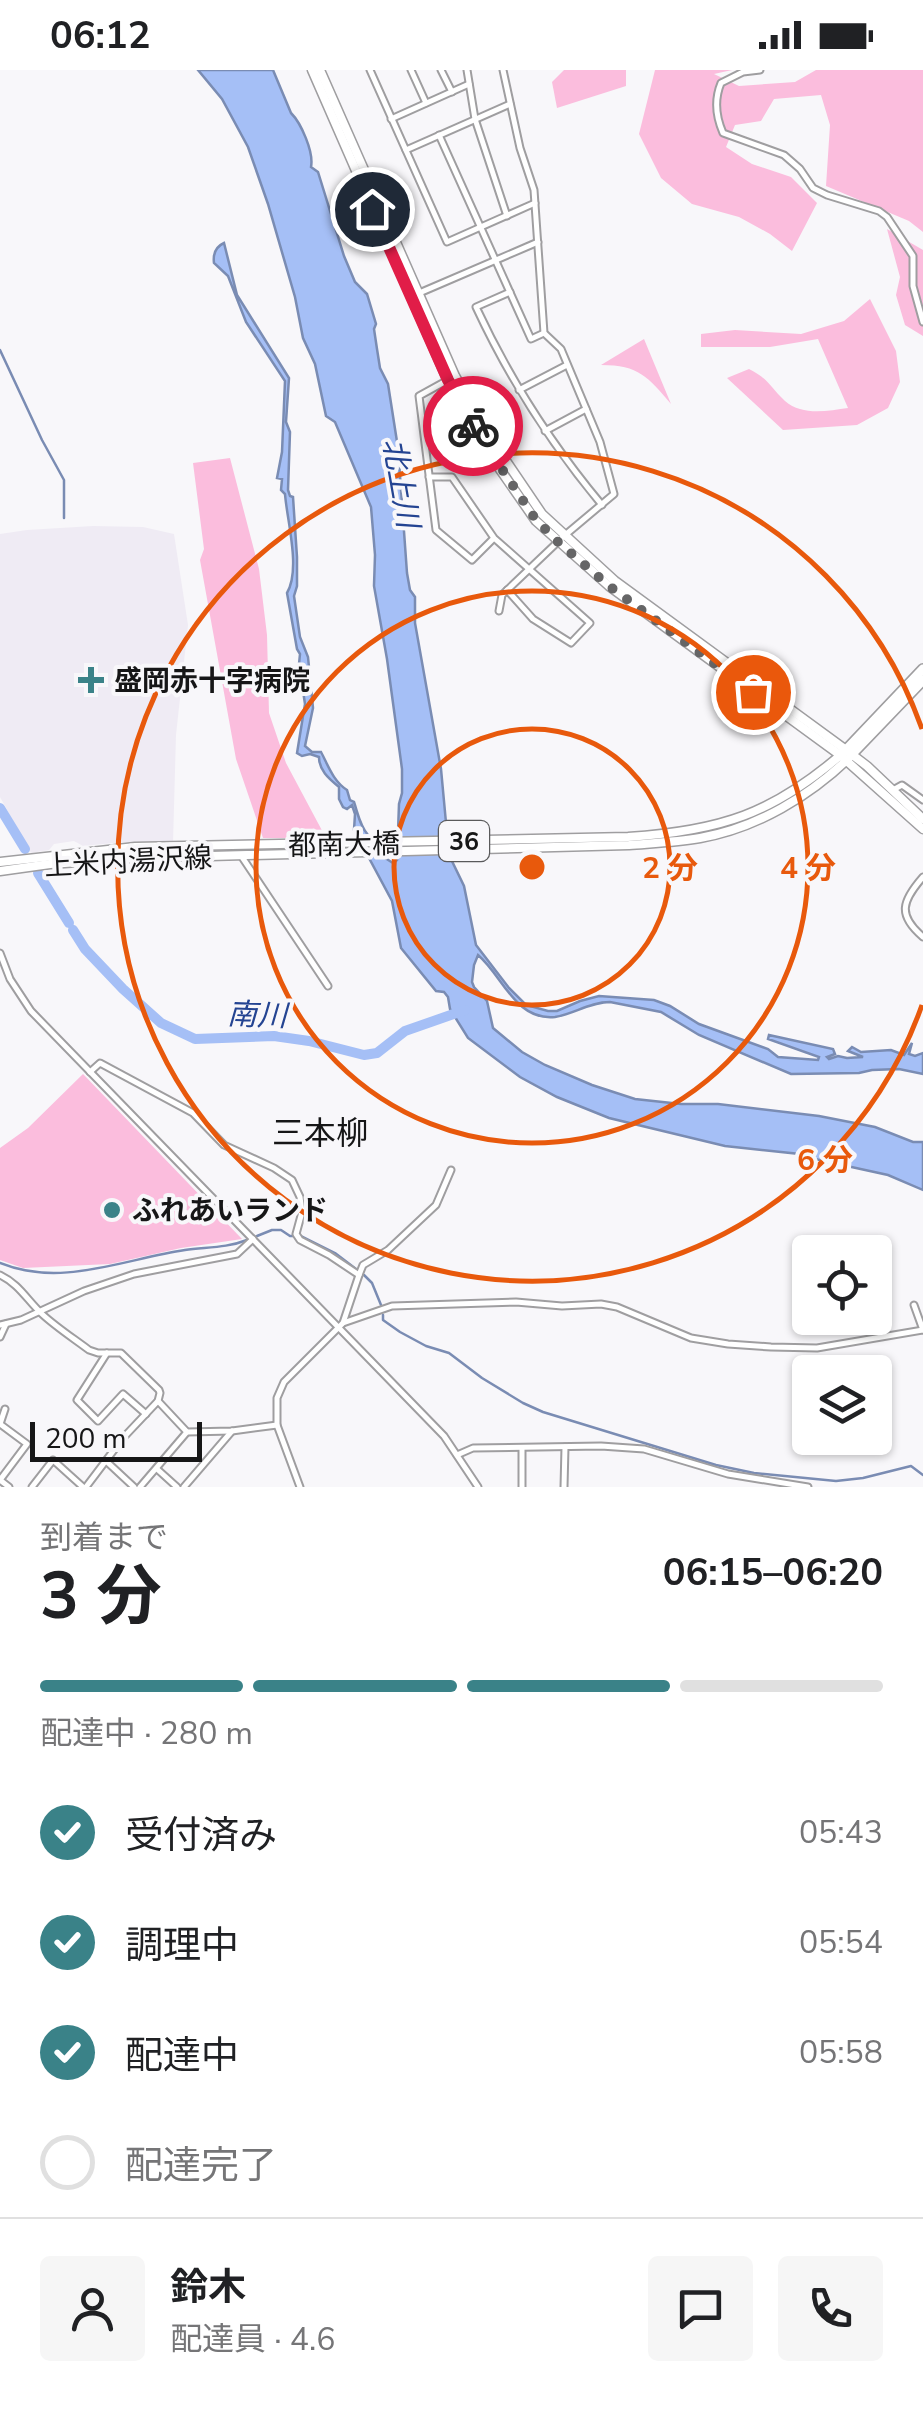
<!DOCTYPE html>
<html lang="ja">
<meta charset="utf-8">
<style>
body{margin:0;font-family:"Nunito Sans","Noto Sans JP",sans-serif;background:#f6f6f6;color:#202124;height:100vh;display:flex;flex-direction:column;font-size:38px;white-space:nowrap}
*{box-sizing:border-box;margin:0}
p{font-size:32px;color:#757577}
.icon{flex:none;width:55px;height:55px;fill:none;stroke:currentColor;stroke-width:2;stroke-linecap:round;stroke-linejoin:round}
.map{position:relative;height:1417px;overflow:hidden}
.side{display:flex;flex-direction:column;background:#fff;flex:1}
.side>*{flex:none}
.fabs{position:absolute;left:792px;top:1165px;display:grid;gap:20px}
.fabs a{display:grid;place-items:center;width:100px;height:100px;border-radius:10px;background:#fff;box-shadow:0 2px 8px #0004;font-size:50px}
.scale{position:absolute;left:30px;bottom:25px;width:172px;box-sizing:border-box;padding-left:10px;border:5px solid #161617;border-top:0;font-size:28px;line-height:35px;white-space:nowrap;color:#161617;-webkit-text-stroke:8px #f8f7fa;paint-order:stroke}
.pin{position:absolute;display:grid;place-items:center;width:85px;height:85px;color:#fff;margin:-42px;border:5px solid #fff;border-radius:50%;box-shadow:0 2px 10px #0007}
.courier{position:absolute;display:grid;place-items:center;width:100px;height:100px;margin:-50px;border:8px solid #e11d48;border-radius:50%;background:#fff;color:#222;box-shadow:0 2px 12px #0007}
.headline em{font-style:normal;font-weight:700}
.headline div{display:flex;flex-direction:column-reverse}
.headline{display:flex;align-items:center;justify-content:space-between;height:170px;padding:0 40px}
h1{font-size:65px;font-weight:700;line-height:75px}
.bar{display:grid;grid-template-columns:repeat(4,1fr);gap:15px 10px;align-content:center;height:120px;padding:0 40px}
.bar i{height:12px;border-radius:8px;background:#e0e0e0}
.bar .on{background:#3a8288}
.bar p{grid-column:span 4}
.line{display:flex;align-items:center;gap:25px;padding:0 40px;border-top:2px solid #e0e0e0}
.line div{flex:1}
.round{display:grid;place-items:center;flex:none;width:105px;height:105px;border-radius:10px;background:#f6f6f6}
ol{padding:0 40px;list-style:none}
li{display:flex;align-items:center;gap:30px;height:110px}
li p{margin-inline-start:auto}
li .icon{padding:10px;border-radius:50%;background:#3a8288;color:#fff;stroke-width:4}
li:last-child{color:#757577}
li i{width:55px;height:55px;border:5px solid #e0e0e0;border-radius:50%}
.status{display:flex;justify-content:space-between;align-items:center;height:70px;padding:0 50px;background:#fff;direction:ltr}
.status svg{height:28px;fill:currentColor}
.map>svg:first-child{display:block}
.built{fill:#efebf4}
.green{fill:#fbbddd}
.water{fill:#a5bff6;stroke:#7a8cb3;stroke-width:2.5}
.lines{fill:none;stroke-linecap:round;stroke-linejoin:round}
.stream{stroke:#7a8cb3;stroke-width:2.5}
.river{stroke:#a5bff6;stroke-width:10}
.minor-casing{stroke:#9f9ea0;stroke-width:9}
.tertiary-casing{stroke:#9f9ea0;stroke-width:9}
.primary-casing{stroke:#9f9ea0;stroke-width:11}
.trunk-casing{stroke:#9f9ea0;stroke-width:11}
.motorway-casing{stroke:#9f9ea0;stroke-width:12}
.minor{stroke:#fff;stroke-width:5}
.tertiary{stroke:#fff;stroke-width:5}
.primary{stroke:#fff;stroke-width:8}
.trunk{stroke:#fff;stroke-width:8}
.motorway{stroke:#fff;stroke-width:9}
.done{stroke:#656566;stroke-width:10;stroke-dasharray:0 18}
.route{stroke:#e11d48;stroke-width:12}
.ring{fill:none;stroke:#e8590c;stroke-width:5}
.poi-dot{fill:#3a8288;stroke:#f8f7fa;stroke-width:4}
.labels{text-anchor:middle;stroke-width:8;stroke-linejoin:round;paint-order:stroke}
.shield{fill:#f8f7fa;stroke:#5a5a5b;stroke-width:2.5}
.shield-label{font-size:25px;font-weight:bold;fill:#161617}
.poi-label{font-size:28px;font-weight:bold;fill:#161617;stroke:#f8f7fa;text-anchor:start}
.street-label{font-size:28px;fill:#161617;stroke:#f8f7fa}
.water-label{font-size:30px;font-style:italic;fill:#244492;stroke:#f8f7fa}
.quarter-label{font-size:32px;fill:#161617;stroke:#f8f7fa}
.centre{fill:#e8590c;stroke:#f8f7fa;stroke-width:5}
.ring-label{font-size:30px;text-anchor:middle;font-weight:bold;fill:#e8590c;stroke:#f8f7fa;stroke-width:8;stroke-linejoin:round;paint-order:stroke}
</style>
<div class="status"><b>06:12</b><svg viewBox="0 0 49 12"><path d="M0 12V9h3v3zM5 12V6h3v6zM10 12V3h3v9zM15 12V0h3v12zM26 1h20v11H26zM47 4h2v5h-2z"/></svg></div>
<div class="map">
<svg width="923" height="1417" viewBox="0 0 923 1417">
<rect width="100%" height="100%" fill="#f8f7fa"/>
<path class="built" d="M93,456L143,457L174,464L188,555L176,665L173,773L123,772L83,776L74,771L54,774L49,780L31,783L0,727V464L27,460Z"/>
<g class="green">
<path d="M564,0H626V16L557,38L552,12Z"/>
<path d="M655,0H732L714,4L739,16L795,12L816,0H923V162L909,151L826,116L830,55L821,25L774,29L761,51L735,55L726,77L752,94L791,107L817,133L792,181L770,164L739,147L692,134L661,108L639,64Z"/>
<path d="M887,159L923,180V266L905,255L896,225L900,207Z"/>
<path d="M870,229L896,281L900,312L888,338L857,355L783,360L727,308L749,299C769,309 770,317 785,331C802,346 827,341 848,338L818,269L770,277H701V264L735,260L801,264L844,251Z"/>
<path d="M644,269L671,334C648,307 639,295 601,295Z"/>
<path d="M230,388L259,499L267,565L269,643L286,693L326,768H263L236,689L200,490L204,479L193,393Z"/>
<path d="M83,1004L242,1169L181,1178L110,1194L23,1198L0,1190V1078L28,1058Z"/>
</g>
<path class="water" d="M198,0H273L291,43C301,53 314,82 311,97L318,102L344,186L355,212L367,224L376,254L374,259L377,279L380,298L388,314L398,378L407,503L410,520L415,527V553L441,699L449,785L464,816L476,875L509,918L526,935L548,941H557L580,931L599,926L654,930L670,936L699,954L768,979L778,987L818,990L819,987L768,969L769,965L833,979L835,984L827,987L829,989L838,986L847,988L863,987L848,981L852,977L861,982L891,980L904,985L912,973L909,984L915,986L923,983V1004L899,999L872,1000L859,1003L791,1004L699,965L661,942L610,932C590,932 574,944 555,947C515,951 503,906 478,885L474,895L472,912L474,917L487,931L493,958L522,982L545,995L592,1015L635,1029L681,1034H718L819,1046L875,1057L913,1072H923V1120L888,1105L810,1088L809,1085L725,1076L609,1048L557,1027L520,1007L468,968L450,939L448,927L444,922L436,921L401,878L392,831L354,760L355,744L352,735L347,739L343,737L339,729V717C328,708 319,700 319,687L310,684L302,686L297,683L305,634L299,594L300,584L297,579L287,523C301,499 287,451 285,424L281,420L282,409L277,408L282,382L285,311L246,252L228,206L214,193C213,185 215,177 224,173L237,225L289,308L286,352L290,362L288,420L290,426L293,427L297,487V516L294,526L300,567L308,587L313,638L305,676L312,682H321C328,695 333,711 347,720L350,730L354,732C358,744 360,756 368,765L376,766L382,786L393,793L397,790L399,734L402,723V699L387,589L374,516L375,485L371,437L335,352L326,346L315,294L303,268L295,227L268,134L248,77L222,29Z"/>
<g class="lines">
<g class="stream">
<path d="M0,280L42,370L64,410V448"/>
<path d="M257,1166L272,1160H281L290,1166H301L335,1183L356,1199"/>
<path d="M0,1193C61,1218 124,1189 185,1180C206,1177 227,1178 247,1170"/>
<path d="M364,1205L372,1213L381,1235"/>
<path d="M383,1245V1250L400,1262L426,1276L449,1283L482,1308L523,1333L543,1342L716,1395L754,1403L836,1411L863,1408L911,1396L923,1405"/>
</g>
<g class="river">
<path d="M0,738L25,779"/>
<path d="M38,803L69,853"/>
<path d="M73,860L85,879L123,919L161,953L195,969L274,966L309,971L364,985L377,983L405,961L465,940"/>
</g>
<g class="minor-casing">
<g id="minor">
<path d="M370,0L447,172L535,133"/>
<path d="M411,0L426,33"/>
<path d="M441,0L452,22"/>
<path d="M467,0L475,49L507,146"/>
<path d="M391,49L469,14"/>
<path d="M439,65L531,269L544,263"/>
<path d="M406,80L510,34"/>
<path d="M510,222L476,237C510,310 551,374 602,435"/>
<path d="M417,224L538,172"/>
<path d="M448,310L419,326L436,460L472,490L493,469"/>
<path d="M519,320L567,295"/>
<path d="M545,361L586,339"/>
<path d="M429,407H452L494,468L590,553L571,573L533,549L507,520"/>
<path d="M499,541L502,525L564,466L614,424L600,372L561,279L544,263L534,120L520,78L503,0"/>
<path d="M893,720L902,715L923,730"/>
<path d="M242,787L328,916"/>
<path d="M923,807C902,831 897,845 923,867"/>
<path d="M90,1002L100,993L193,1043L224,1075L274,1098L292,1110L300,1127L302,1142L296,1164L300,1170L329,1185L359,1205L343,1253"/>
<path d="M0,1205C19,1214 27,1230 42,1244C56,1257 73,1268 89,1280L98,1283H121L159,1320L160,1323L158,1331L187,1362L232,1361L277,1355"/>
<path d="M359,1205L363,1195L388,1180L436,1135L451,1100"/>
<path d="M914,1235L923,1260"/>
<path d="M0,1255L21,1250L84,1221L134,1204L237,1184L253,1169"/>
<path d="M0,1267L6,1254"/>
<path d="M107,1283L77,1330L98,1351L123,1324L146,1344"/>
<path d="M0,1354L27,1374L0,1410"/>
<path d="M0,1354L5,1339"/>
<path d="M522,1379V1417"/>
<path d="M457,1385L473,1378L601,1376L644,1379L728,1404L808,1417"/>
<path d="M106,1391L134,1417"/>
<path d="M157,1399L177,1417"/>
<path d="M0,1410L9,1417"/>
<path d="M32,1417L53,1390L83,1417"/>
<path d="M86,1417L123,1368L158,1331"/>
<path d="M140,1417L187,1362"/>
<path d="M184,1417L232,1361"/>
<path d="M300,1417L277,1355V1328L284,1312L343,1253L392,1236L516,1232L562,1236L601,1234L617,1237L691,1268L728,1274L771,1277L817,1278L923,1260"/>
<path d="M564,1417L565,1377"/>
</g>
</g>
<g class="tertiary-casing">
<g id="tertiary">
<path d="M760,0L743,2L721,13C714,30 716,47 723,63L784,85L800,99L813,118L827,125L879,141L887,147L913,186V216L923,252"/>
<path d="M0,883L10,909L31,941L444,1366L478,1417"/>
</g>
</g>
<g class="primary-casing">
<g id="primary">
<path d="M0,792L135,777L628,767C720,761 773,744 843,683"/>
<path d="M0,801L50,794L136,788L629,775C653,773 677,772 700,768C757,758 810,726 851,686"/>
</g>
</g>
<g class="trunk-casing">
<g id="trunk">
<path d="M312,0L448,311L481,372L536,451L609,516L840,685L923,759"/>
<path d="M320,0L455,306L485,360L542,444L615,511L846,680L867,696L923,749"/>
</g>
</g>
<g class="motorway-casing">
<g id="motorway">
<path d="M846,680L923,599"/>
<path d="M852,684L923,610"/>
</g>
</g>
<use href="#minor" class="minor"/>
<use href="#tertiary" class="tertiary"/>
<use href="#primary" class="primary"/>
<use href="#trunk" class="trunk"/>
<use href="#motorway" class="motorway"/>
</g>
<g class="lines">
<path class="done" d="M473,356L536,450L558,472L609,516L753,622"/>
<path class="route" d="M372,139L448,310L473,356"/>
</g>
<g class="ring">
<circle cx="532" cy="797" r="138"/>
<circle cx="532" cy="797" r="276"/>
<path d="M922 935A414 414 0 1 1 922 659"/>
</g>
<g class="poi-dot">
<path d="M86 595h10v10h10v10h-10v10h-10v-10h-10v-10h10z"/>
<circle cx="112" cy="1140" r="10"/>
</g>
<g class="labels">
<rect class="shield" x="439" y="751" width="50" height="40" rx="8"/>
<g class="shield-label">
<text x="464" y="780">36</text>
</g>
<g class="poi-label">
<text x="114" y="620">盛岡赤十字病院</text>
<text x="132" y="1150">ふれあいランド</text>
</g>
<g class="street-label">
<text transform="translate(344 774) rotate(-1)" y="10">都南大橋</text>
<text transform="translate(128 791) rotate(-3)" y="10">上米内湯沢線</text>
</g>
<g class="water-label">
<text transform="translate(401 413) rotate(80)" y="10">北上川</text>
<text transform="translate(257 945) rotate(2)" y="10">南川</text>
</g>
<g class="quarter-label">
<text x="320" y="1074">三本柳</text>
</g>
</g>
<circle cx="532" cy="797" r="15" class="centre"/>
<g class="ring-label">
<text x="670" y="808">2 分</text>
<text x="808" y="808">4 分</text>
<text x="825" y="1100">6 分</text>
</g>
</svg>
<div class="fabs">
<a><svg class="icon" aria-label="locate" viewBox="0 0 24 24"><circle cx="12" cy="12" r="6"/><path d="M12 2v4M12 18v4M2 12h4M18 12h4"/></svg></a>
<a><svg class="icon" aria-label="layers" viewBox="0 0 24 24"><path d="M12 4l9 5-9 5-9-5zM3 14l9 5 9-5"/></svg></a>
</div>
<div class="scale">200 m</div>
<div class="pin" style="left:753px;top:622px;background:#ea580c"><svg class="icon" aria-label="bag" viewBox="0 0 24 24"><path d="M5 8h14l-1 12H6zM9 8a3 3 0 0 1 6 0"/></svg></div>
<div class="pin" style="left:372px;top:139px;background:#1f2937"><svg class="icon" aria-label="home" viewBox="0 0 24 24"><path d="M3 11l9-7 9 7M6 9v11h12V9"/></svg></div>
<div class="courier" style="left:473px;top:356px"><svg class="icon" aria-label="bike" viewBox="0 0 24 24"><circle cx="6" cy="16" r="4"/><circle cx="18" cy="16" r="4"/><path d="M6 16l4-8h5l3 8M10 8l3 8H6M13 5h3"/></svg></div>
</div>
<section class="side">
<div class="headline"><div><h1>3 分</h1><p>到着まで</p></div><em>06:15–06:20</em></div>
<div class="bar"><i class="on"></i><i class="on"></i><i class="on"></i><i></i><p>配達中 · 280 m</p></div>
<ol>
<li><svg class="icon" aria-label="check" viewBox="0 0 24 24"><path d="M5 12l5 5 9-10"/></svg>受付済み<p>05:43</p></li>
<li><svg class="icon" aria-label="check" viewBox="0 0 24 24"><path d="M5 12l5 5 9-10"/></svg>調理中<p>05:54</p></li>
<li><svg class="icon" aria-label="check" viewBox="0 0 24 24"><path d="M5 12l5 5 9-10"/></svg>配達中<p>05:58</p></li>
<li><i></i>配達完了</li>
</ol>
<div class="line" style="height:180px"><a class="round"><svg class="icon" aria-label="person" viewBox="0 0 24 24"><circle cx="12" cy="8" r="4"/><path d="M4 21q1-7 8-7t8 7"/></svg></a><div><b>鈴木</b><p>配達員 · 4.6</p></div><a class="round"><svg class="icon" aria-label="chat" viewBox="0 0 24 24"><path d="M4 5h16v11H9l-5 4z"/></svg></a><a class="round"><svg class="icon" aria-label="phone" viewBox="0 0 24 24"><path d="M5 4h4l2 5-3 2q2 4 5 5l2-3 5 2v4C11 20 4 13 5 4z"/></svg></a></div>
</section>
